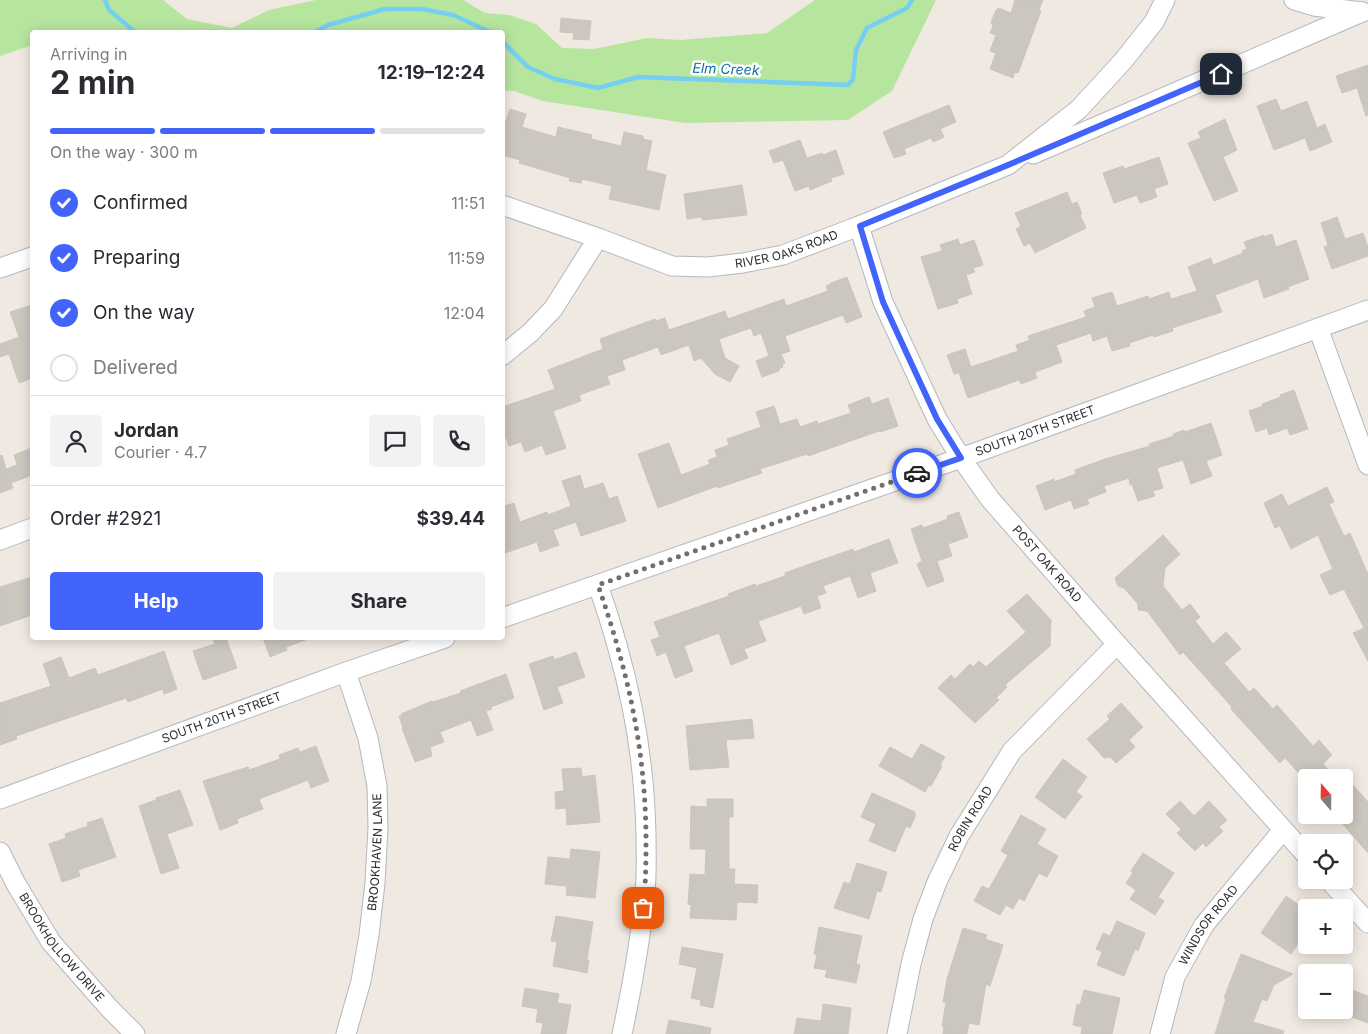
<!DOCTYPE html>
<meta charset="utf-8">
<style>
body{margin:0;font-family:Inter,sans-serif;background:#f2f2f3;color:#2b2b33;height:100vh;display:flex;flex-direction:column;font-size:19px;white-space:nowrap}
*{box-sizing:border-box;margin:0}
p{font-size:16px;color:#7c7c81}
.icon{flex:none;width:28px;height:28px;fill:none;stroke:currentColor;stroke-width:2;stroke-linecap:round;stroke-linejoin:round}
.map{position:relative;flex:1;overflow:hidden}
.details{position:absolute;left:30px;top:30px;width:475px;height:610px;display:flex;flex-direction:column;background:#fff;border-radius:5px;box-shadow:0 2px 12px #0003}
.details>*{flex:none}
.needle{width:32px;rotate:340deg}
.controls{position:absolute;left:1298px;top:769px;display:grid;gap:10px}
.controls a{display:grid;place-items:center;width:55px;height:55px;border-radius:5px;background:#fff;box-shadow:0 2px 12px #0003;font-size:25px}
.pin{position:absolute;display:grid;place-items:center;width:42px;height:42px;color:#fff;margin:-21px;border-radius:10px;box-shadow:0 2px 8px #0006}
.courier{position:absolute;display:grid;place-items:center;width:50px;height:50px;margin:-25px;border:4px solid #4264fb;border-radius:50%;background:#fff;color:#222;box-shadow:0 1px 6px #0007}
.headline em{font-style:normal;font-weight:700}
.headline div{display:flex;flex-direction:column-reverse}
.headline{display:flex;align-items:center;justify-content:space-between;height:85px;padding:0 20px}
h1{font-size:32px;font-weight:700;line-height:38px}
.bar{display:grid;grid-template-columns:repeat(4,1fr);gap:8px 5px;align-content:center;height:60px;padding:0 20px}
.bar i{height:6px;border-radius:4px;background:#e1e1e2}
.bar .on{background:#4264fb}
.bar p{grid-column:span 4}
.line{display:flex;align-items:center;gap:12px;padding:0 20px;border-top:1px solid #e1e1e2}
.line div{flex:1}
.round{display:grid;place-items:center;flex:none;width:52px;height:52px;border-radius:5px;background:#f2f2f3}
ol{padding:0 20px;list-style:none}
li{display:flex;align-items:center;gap:15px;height:55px}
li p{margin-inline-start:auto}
li .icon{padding:5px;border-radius:50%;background:#4264fb;color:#fff;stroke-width:4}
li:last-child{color:#7c7c81}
li i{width:28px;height:28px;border:2px solid #e1e1e2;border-radius:50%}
.button{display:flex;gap:10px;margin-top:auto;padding:10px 20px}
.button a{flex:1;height:58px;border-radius:5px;background:#4264fb;color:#fff;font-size:20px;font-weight:700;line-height:58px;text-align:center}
.button a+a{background:#f2f2f3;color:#2b2b33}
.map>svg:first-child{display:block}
.green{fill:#b6e59e}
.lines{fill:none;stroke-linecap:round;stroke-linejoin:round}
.stream{stroke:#75cff0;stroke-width:4.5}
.building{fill:#cbc7bf;stroke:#cbc5ba}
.minor-casing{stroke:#b4b7c1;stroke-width:21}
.minor{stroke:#fff;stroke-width:19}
.done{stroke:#726f6d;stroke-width:5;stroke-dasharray:0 9}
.route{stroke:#4264fb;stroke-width:6}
.labels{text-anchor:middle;stroke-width:5;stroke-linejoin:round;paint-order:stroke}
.street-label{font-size:12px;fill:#2e2e2e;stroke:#fff}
.water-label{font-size:14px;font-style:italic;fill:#0d6fa3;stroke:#fff}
</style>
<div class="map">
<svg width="1368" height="1034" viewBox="0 0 1368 1034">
<rect width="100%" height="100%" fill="#efe9e1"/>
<path class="green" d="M0,0H163L187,19L232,28L269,10L316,0H463L485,13L509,15L536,24L562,48L594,49L647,38L681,40L767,33L815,0H936L892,91L848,120L685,123L543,101L514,91L503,90L502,32H32V45L0,56Z"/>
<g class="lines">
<g class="stream">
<path d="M105,0L109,10L135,32"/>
<path d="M315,32L328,25L385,9H422L453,15L490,32"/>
<path d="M502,41L528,67L555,79L598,88L638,77L848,85L853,79L856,50L867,28L907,8L912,0"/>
</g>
</g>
<g class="building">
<path d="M1015,0H1043L1039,10L1041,11L1018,73L1015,72L1013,78L990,69L996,53L990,51L996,35L990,33L993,26L991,22L996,10H997L998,8L1011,13Z"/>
<path d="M561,18L591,21L589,40L573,39L574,33L560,32Z"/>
<path d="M1368,65V115L1366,116L1357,88L1342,93L1336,76Z"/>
<path d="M1276,99L1281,111L1307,101L1317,128L1325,124L1332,142L1310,151L1305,138L1274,150L1257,106Z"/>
<path d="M949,105L956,122L940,129L944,137L933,142L931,138L904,149L906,154L894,158L883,132Z"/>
<path d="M510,109L526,114L522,127L556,137L558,127L592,135L591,139L621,146L624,132L643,136V139L652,141L646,170L666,175L659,210L609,199L612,186L582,179L581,183L569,181L570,178L519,163L520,160L502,155V132Z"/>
<path d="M1225,119L1237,150L1223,157L1238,191L1214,201L1188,143L1201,138L1198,132Z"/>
<path d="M800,140L807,158L822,153L823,155L836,150L844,174L831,178L832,181L810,190L809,186L795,191L783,160L774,163L769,151Z"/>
<path d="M1159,157L1168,184L1154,189L1157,197L1140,203L1137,195L1114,203L1103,173L1123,166L1124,169Z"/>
<path d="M742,185L747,215L702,220V217L687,219L684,194Z"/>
<path d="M1067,192L1072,204L1077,202L1082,214L1080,215L1086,228L1035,253L1030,243L1024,246L1016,229L1021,226L1015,213Z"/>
<path d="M1337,217L1345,239L1363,233L1368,247V256L1332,269L1324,247L1328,245L1321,223Z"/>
<path d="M1272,234L1276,247L1296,240L1309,279L1288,287L1289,289L1264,298L1258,279L1215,295L1222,312L1172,328L1173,331L1154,337L1153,335L1129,343L1130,346L1112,351L1107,336L1093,341L1091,333L1056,345L1062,362L1035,372L1037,378L1021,384L1019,380L968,398L959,373L954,374L947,355L965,349L971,367L1018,351L1016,345L1030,340L1028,336L1086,317L1084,311L1095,307L1092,298L1112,292L1117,306L1148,296L1149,299L1169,292L1171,299L1197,291L1188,267L1211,258L1213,265L1243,253L1242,251L1247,249L1244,242L1264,235V237Z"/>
<path d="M958,239L960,245L974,240L983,265L973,268L975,272L966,275L972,294L957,299L958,303L938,309L921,257L942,251L940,245Z"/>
<path d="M847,277L862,317L846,323L843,315L785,336L790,351L781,354L785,363L782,364L783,367L779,369V371L762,377L756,361L769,356L761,333L754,336L751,328L719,339L725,358L739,366L730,382L715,374L701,358L694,361L689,345L661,355L658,347L622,360L625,370L607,376L610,384L579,395L581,401L553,411L566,448L546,455L542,445L525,452L521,442L509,446L505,435L502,436V407L555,389L548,370L603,349L600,339L655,319L656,321L665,318L669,330L725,311L728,319L784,299L786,306L828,291L826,286L831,284V283Z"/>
<path d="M32,305V378L19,383L9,354L0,357V344L19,337L10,312Z"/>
<path d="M1294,390L1308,429L1290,435L1287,428L1269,435L1267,428L1256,432L1249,411L1263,406L1262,404L1281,397L1280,395Z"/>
<path d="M869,397L872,404L888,398L898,426L880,432L879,431L808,456L807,454L760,469L762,473L718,488L717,486L658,508L638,454L669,443L681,475L710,464L708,460L717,457L715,450L729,445L727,439L761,427L756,412L774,406L780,424L797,419L800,427L817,421L818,424L851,413L848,405Z"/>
<path d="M1211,423L1222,455L1206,461L1212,476L1191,484L1183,460L1157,468L1163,488L1153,491L1155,496L1138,501L1132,484L1130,485L1129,478L1104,486L1106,492L1087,499L1089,504L1074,509L1071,500L1045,510L1036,486L1054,479V482L1076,474L1075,470L1105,459L1150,446L1149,444L1174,436L1173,434L1184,430L1185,432Z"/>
<path d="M32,448V475L11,483L13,488L0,493V456L2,455L6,469L17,465L14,455Z"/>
<path d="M580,475L584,489L603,483L609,499L617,496L626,521L581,536L576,522L553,530L559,545L540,552L537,542L502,554V507L514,503L520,522L547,512L548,515L571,506L562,481Z"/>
<path d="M1327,487L1334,502L1329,504L1344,536L1350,533L1368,574V661L1353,633L1364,628L1344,589L1330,595L1320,575L1333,569L1318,535L1291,549L1280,526L1275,528L1264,503L1282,494L1288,506Z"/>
<path d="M959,512L968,537L948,544L952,556L937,561L944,581L927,587L917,564L922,561L911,529L922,525L923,528L948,519L947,516Z"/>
<path d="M1163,535L1180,554L1165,568L1163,586L1182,610L1190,604L1200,617L1195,621L1213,644L1226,632L1241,649L1224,663L1249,692L1254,688L1273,709L1277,705L1313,746L1319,740L1332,755L1323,764L1335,778H1306L1305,780L1285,758L1280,763L1231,709L1232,707L1183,652L1180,655L1147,611L1138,610V604L1124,588L1118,586L1115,578Z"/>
<path d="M889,539L898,563L870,573L876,591L858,598L850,576L823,586L826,593L817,596L821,608L804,614L801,606L758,621L766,641L744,649L748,658L731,665L719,633L684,646L693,671L675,678L666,652L657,656L651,640L660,637L654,622L729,596L728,594L755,584L756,586L785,576V573L807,565L853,549L854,552Z"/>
<path d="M32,577V615L0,626V587Z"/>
<path d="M1027,594L1051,620L1050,646L1005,685L1007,687L996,698L999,700L975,723L938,688L951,675L955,679L970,664L973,667L979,661L986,667L1026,632L1007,611Z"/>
<path d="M213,638H226L237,668L203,680L193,651L215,644Z"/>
<path d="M263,638H308V639L286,647L287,650L270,657Z"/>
<path d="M164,651L177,689L164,694L163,689L128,702L126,698L16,736L17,739L0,745V703L51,686L43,664L61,657L69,678L95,668L98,675Z"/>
<path d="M576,652L585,677L557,687L563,703L544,710L529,664L553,656L554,660Z"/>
<path d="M506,674L514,698L491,707L492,709L486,711L493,730L477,736L471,720L440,732L444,742L430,747L432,756L415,762L402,728H403L399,716H402L401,714L432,701L433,702L461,693L460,691Z"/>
<path d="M1121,703L1143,727L1129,740L1135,747L1116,763L1110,757L1104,758L1087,739L1110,719L1107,716Z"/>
<path d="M752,719L754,738L726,740L729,767L690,770L686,726Z"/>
<path d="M921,744L945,757L940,765L942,766L931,786L929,785L925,792L879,766L890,747L912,759Z"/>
<path d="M316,746L329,781L311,788L308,780L259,799L263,809L237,819L238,823L220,830L203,781L248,767L249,770L280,759L279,755L298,748L300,752Z"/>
<path d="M1063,759L1087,777L1076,792L1082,796L1065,819L1035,797Z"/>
<path d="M581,768L582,777L595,775L600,822L567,825L566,808L556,809L555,792L564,791L562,769Z"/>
<path d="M1344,775L1368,802V853L1335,815H1344Z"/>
<path d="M180,790L193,825L167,834L179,868L161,874L139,806L156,800V798Z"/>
<path d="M872,793L915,812V817L910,828L906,826L895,852L869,841L876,824L861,817Z"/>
<path d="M707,799H733V817H729V869H735L734,884L758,885L757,903L737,902L736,920L690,918L691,905L688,904L690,874L705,875L706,849H690L691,806L707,807Z"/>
<path d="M1180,801L1194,816L1209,801L1227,820L1219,827L1223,831L1206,847L1203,843L1195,851L1177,833L1181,829L1166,814Z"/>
<path d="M1021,815L1046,829L1037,844L1058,856L1047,877L1039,873L1024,901L1019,898L1013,909L1006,905L1000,915L974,901L982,886L989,889L1008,855L1001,851Z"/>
<path d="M102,818L116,857L78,870L80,876L62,882L49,844L66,838L65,834L88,826L87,823Z"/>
<path d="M571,849L600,852L595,898L566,895L567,886L545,884L548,857L570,859Z"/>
<path d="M1143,853L1174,873L1158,897L1164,901L1155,915L1130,899L1136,890L1126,883L1133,873L1131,871Z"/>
<path d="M857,863L887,872L881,892L877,891L869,919L834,908L844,882L850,884Z"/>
<path d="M1286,896L1306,910V931L1291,954L1261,933Z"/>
<path d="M556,916L593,922L587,960H589L587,973L553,966L557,942L551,941Z"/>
<path d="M1117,921L1145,933L1138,951L1135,949L1124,976L1097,965L1102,952L1096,949L1103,933L1110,936Z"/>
<path d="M819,927L862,936L856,964L860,965L856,983L825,977L827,970L814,968L817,955L814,954Z"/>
<path d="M963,928L987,935L985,939L1003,945L990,986L986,984L979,1025L969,1023L967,1034H943L944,1027L942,1026L946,1002H943L947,979Z"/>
<path d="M682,947L723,954L713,1008L700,1005L701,1000L691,998L697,968L679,964Z"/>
<path d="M1241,954L1293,974L1274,985L1267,1001L1262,999L1253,1022L1284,1031L1283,1034H1215L1226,999L1224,998Z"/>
<path d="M525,988L559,994L557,1003L571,1005L566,1034H541L543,1023L536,1022L538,1009L522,1006Z"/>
<path d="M1084,990L1120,998L1112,1034H1081L1082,1027L1073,1025L1077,1004L1080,1005Z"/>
<path d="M1352,990L1368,996V1023L1343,1014Z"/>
<path d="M823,1004L851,1008L848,1034H794L797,1018L821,1021Z"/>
<path d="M669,1020L711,1028L710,1034H666Z"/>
</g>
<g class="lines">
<g class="minor-casing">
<g id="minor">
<path d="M1294,0L1314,6L1362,12"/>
<path d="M1033,154L1362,12"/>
<path d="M502,205L598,238L553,309L530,333L502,356"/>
<path id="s1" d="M859,226L883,302L937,419L961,458L990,499L1117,644L1306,855"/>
<path id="s2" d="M598,238L672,266L708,267L743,263L783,255L859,226L1008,165L1079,109L1123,61L1154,22L1165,0"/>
<path d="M0,268L32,257"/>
<path d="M1318,328L1368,465"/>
<path d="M0,540L32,528"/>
<path d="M598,585C627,668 644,745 646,834C646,853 647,872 645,891C641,939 632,987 622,1034"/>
<path id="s3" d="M502,618L961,458L1368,310"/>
<path id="s4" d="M0,799L346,672L445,638"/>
<path id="s5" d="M0,852L16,884L51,942L110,1009L135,1034"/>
<path d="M1329,880L1368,923"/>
<path id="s6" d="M346,1034L361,981L369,935L375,883L378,828L377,786L368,738L346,672"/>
<path id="s7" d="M897,1034L911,964L923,919L937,882L959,836L1012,751L1117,644"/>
<path id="s8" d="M1160,1034L1175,977L1204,925L1283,830"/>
</g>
</g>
<use href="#minor" class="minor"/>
</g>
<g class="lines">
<path class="done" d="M643,908C646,884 646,860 646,836C645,745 627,669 598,585L917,473"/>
<path class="route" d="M917,473L961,458L937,419L883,302L860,226L1008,165L1221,74"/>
</g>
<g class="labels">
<g class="street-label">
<text dy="4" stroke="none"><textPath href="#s2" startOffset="196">RIVER OAKS ROAD</textPath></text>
<text dy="4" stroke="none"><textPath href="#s3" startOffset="565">SOUTH 20TH STREET</textPath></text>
<text dy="4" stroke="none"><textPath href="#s1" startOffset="391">POST OAK ROAD</textPath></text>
<text dy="4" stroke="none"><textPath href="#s4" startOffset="236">SOUTH 20TH STREET</textPath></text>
<text dy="4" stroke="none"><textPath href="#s7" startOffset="229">ROBIN ROAD</textPath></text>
<text dy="4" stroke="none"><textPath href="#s6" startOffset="185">BROOKHAVEN LANE</textPath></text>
<text dy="4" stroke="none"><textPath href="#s8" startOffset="121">WINDSOR ROAD</textPath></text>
<text dy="4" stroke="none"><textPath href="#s5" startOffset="114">BROOKHOLLOW DRIVE</textPath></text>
</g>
<g class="water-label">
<text transform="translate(726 69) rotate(2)" y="5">Elm Creek</text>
</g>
</g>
</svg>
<div class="controls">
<a><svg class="needle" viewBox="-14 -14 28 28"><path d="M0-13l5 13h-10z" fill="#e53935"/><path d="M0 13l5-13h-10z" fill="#7c7c81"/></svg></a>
<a><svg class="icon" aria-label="locate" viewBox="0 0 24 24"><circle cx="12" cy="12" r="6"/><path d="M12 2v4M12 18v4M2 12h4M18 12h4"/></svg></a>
<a>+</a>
<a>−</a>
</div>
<div class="pin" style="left:643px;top:908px;background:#ea580c"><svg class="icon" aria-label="bag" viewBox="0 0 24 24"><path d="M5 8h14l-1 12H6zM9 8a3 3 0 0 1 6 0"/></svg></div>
<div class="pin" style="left:1221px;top:74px;background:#1f2937"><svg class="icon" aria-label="home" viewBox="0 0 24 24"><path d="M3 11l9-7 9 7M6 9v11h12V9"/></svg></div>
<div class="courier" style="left:917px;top:473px"><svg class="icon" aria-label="car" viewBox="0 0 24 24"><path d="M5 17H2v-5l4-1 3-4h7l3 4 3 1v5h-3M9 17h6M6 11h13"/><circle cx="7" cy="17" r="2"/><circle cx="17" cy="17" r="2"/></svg></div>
<section class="details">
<div class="headline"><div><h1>2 min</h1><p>Arriving in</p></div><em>12:19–12:24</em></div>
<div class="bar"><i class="on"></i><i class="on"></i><i class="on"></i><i></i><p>On the way · 300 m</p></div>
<ol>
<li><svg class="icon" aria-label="check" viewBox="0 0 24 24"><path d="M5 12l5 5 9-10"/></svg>Confirmed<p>11:51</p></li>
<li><svg class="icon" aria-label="check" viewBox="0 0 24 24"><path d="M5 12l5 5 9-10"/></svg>Preparing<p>11:59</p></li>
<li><svg class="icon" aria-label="check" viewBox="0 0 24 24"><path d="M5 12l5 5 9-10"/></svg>On the way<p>12:04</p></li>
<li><i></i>Delivered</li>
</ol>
<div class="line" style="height:90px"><a class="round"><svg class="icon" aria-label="person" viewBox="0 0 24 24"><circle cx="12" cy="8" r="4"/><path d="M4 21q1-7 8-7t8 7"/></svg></a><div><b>Jordan</b><p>Courier · 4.7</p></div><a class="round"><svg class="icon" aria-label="chat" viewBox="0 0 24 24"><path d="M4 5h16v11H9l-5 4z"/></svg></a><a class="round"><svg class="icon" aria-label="phone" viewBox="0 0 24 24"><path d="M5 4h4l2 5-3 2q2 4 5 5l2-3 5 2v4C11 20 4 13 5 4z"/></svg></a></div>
<div class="line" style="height:65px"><div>Order #2921</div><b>$39.44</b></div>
<div class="button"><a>Help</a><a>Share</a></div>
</section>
</div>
